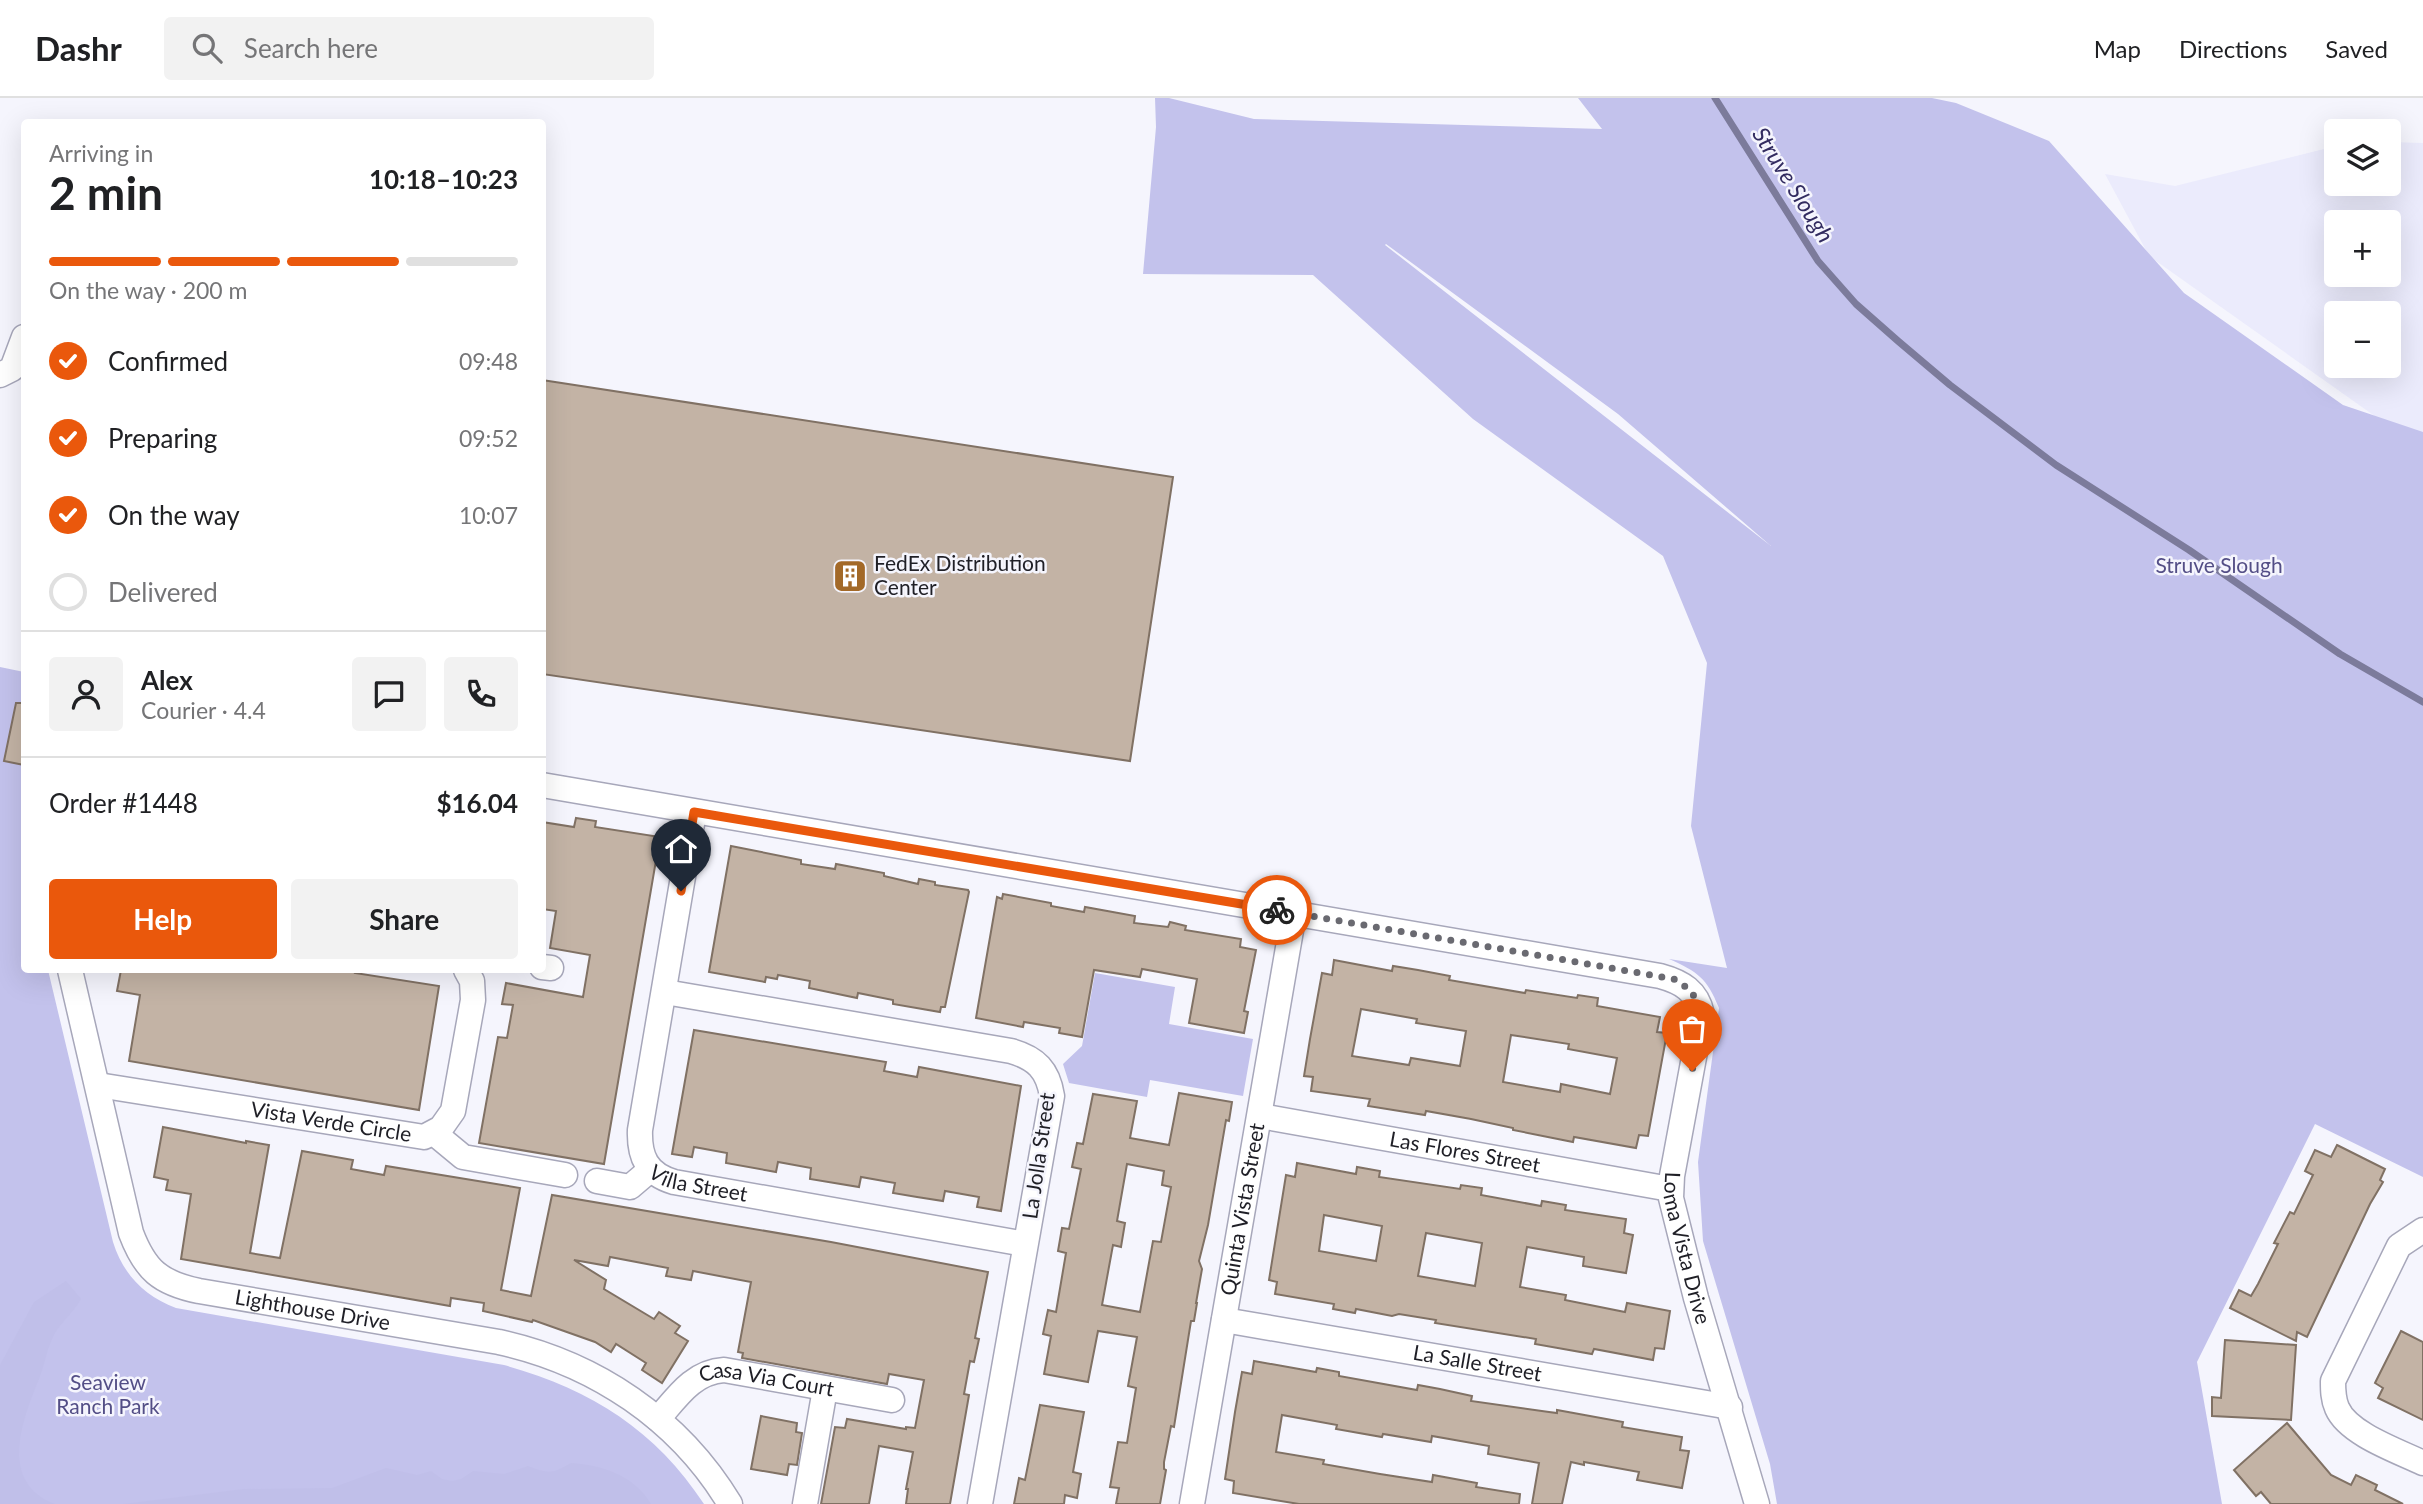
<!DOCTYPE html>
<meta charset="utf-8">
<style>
body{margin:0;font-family:Lato,sans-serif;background:#f2f2f2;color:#202124;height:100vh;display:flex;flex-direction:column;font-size:26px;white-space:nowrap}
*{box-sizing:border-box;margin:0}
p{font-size:23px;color:#757577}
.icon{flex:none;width:38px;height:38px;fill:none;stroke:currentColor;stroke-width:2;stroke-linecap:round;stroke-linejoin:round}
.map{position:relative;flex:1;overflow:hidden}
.sheet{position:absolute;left:21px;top:21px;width:525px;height:854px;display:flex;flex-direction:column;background:#fff;border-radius:7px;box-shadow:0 7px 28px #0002}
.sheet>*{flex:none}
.fabs{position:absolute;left:2324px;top:21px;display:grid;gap:14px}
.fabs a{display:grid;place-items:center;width:77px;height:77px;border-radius:7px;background:#fff;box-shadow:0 7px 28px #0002;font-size:35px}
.pin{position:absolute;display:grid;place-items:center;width:60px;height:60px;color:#fff;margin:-72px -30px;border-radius:50% 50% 50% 0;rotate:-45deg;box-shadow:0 0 7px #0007}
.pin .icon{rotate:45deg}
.courier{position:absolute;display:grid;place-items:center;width:70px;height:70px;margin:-35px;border:5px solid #ea580c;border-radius:50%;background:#fff;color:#222;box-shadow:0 2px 9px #0007}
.overview em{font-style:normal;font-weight:700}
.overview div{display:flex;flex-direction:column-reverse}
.overview{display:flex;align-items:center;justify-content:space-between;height:119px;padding:0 28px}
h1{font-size:46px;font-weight:700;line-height:52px}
.bar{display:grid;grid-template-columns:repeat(4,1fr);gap:10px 7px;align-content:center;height:84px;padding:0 28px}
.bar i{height:9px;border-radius:5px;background:#e0e0e0}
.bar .active{background:#ea580c}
.bar p{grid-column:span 4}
.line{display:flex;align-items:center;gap:18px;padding:0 28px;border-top:2px solid #e0e0e0}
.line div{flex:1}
.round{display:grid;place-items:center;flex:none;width:74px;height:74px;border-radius:7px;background:#f2f2f2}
ol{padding:0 28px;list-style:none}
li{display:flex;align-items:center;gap:21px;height:77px}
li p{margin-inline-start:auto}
li .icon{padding:7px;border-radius:50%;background:#ea580c;color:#fff;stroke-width:4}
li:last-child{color:#757577}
li i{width:38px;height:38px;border:4px solid #e0e0e0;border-radius:50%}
.button{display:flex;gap:14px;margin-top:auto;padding:14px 28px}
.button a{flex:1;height:80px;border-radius:7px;background:#ea580c;color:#fff;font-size:28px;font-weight:700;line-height:80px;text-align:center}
.button a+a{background:#f2f2f2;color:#202124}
header{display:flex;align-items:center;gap:42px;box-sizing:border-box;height:98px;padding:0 35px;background:#fff;border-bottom:2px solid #e0e0e0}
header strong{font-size:33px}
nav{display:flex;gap:38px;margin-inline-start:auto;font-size:24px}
.search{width:490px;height:63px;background:#f2f2f2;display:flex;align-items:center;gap:18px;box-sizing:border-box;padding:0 24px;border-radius:7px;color:#757577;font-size:26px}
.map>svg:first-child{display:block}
.built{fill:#ebebfc;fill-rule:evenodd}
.green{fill:#c3c2ec;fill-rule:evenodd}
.forest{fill:#c0bfe9}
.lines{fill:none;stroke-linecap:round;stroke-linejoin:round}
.stream{stroke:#7c7b9b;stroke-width:7}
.building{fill:#c3b3a5;stroke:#807164;stroke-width:2;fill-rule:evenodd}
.minor-casing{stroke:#a7a7ba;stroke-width:27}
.minor{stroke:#fff;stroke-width:24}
.done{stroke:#6a6a71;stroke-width:7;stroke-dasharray:0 12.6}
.route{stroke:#ea580c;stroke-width:9}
.labels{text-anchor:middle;stroke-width:5;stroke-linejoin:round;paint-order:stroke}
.poi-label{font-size:21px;fill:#1f1f26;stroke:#f5f5fd;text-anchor:start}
.park-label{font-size:21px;fill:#534e86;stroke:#f5f5fd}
.street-label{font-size:21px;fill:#1f1f26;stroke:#f5f5fd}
.water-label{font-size:23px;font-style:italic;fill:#322b60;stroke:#f5f5fd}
</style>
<header>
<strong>Dashr</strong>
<div class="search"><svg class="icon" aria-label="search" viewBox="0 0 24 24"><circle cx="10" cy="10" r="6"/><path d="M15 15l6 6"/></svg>Search here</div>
<nav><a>Map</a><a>Directions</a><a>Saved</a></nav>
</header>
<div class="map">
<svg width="2423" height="1406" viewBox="0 0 2423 1406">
<rect width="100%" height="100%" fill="#f5f5fd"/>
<path class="built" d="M2389,44L2423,45V344L2393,331L2149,158L2105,76L2175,88L2336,48V86H2389ZM2336,124H2389V177H2336ZM2336,215H2389V268H2336Z"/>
<g class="green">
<path d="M1155,0H1169L1254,21L1602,31L1578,0H1932L1956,5L2049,43L2184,195L2343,307L2423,334V1079L2315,1026L2197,1264L2222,1406H1777L1770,1366L1703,1143L1698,1064L1719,910C1707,880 1698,874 1669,861L1727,870L1691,728L1707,565L1663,458L1473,321L1313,177L1143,176L1156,29ZM1386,146L1618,316L1771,448L1385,147Z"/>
<path d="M0,569L24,574V872H48L113,1144C123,1176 144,1198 176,1210L504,1267C590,1291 655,1331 704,1406H0Z"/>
<path d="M1095,875L1175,889L1169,926L1253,941L1243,998L1150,982L1147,999L1069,985L1063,966L1082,948Z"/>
</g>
<g class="forest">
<path d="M66,1183L81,1201C74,1214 62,1223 55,1235C47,1249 45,1266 39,1281C20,1327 0,1385 55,1406H0V1267L34,1204Z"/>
<path d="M571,1365C602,1367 634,1377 651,1406H123L243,1391L332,1390L386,1370L417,1377L431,1373L442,1381L452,1383L461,1381L473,1373L504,1376L528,1368C549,1376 552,1376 571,1365Z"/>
</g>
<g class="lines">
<path class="stream" d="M1715,0L1818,163L1856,206L1898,243L1950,287L2056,367L2189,452L2340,556L2423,604"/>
</g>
<g class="building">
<path d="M542,282L1173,379L1130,663L542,576Z"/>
<path d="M16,605H24V667L4,663Z"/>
<path d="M576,720L596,723L595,729L660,739L604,1066L479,1045L498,939L507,940L513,907L502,906L506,885L583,899L590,857L550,850L556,813L542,811V724L574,729Z"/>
<path d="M731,748L801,762V766L835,771L836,766L884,775V778L918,786L919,781L935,784V787L968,792L969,794L945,909H941L940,914L893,906V902L858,895L857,900L809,890L810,883L778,877L777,881L766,879L765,884L709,874Z"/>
<path d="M1003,796L1051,805V808L1084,814L1085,809L1135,818L1134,825L1168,829L1170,824L1186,828L1185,832L1241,841L1240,849L1256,852L1244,913L1248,914L1244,935L1189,925L1197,881L1142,871L1140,879L1094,872L1082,939L1059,935L1060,930L1024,924L1023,929L976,920L997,799L1002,801Z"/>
<path d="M1334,862L1392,873L1393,868L1418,872L1450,878L1449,882L1525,895L1526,892L1577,900L1578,897L1598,900L1597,908L1660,919L1657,934L1667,935L1648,1038L1639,1037L1636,1050L1574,1039L1573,1044L1513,1032V1030L1471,1021L1426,1013L1425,1017L1368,1008L1370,1001L1311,993L1313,979L1304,978L1310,941L1322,875L1332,877ZM1361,911L1417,921L1416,925L1466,933L1460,968L1411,960L1409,967L1352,958ZM1511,937L1569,946L1568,951L1617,960L1610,996L1561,986L1560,994L1503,984Z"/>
<path d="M121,872H356L355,875L439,888L419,1012L129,963L140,897L117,893Z"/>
<path d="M694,932L886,964L884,973L917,979L919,969L1021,988L1001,1113L977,1109L979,1099L945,1093L943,1103L917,1099L893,1095L895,1085L861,1079L859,1089L810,1081L811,1070L778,1064L776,1074L726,1065L727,1055L694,1049L692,1059L672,1056Z"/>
<path d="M1179,995L1232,1004L1229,1023L1226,1022L1208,1127L1199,1163L1202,1171L1196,1205H1197L1194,1223H1191L1174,1329L1171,1328L1164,1364V1371L1166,1372L1160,1406H1116L1119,1390L1110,1389L1118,1344L1127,1345L1136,1290L1128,1288L1137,1239L1098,1233L1088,1284L1044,1276L1051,1238L1043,1236L1048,1212L1056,1214L1066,1155L1058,1153L1062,1130L1069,1131L1081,1071L1072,1069L1077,1045L1083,1046L1093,996L1137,1003L1130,1040L1169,1047ZM1127,1066L1164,1073L1162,1087L1171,1089L1161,1144L1153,1143L1140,1214L1102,1207L1113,1147L1121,1149L1125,1125L1117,1123Z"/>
<path d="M163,1029L246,1045V1043L269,1047L250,1155L280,1160L302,1053L353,1062L351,1071L384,1077L386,1068L520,1090L501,1192L531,1198L552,1097L831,1144L988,1174L975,1240L979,1241L974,1264L970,1263L964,1296L969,1297L950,1406H906L908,1391H906L913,1354L879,1348L869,1406H821L835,1329L845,1330L847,1321L906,1331V1329L915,1330L924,1282L889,1276L887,1286L742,1260L743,1255L738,1254L751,1184L693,1173L691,1182L666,1178L668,1170L610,1159L608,1168L574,1162L606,1182L604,1191L654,1221L659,1214L680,1228L675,1235L688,1243L662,1285L642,1272L646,1265L616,1246L611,1254L595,1244L533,1222L532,1224L483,1213L484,1205L451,1200L450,1208L181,1161L191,1096L166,1092L168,1082L154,1079Z"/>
<path d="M2337,1047L2385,1071L2380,1082L2383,1084L2370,1106L2307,1239L2297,1234L2296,1243L2230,1210L2239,1192L2251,1198L2258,1186L2278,1146L2274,1145L2290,1114L2294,1116L2313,1077L2305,1073L2315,1052L2331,1059Z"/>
<path d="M1297,1065L1356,1076L1357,1069L1380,1073L1379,1079L1460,1091L1461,1087L1482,1090L1481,1097L1541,1108L1542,1103L1566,1107L1565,1112L1626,1121L1624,1135L1633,1137L1626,1175L1583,1168L1584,1159L1527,1149L1520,1189L1566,1197L1565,1202L1625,1214L1627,1205L1670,1213L1664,1251L1655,1250L1653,1262L1594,1251L1592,1256L1535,1246L1536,1241L1435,1225L1436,1222L1399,1216L1392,1218L1356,1211L1355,1215L1333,1211L1334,1206L1275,1196L1277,1184L1269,1182L1286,1077L1295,1079ZM1324,1117L1382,1128L1376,1163L1319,1153ZM1426,1135L1482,1145L1475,1188L1418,1178Z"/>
<path d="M2401,1233L2423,1244V1322L2378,1300L2383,1290L2375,1285Z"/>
<path d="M2225,1242L2296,1247L2291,1322L2212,1318V1299L2221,1300Z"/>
<path d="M1254,1263L1316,1274L1317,1270L1339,1274V1278L1417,1292L1418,1287L1440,1291L1472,1298L1471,1303L1549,1314L1557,1315V1312L1623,1324L1622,1329L1682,1339L1680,1352L1689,1353L1682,1390L1637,1382L1639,1374L1584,1364V1367L1571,1364L1562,1406H1532L1539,1365L1488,1356L1489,1348L1432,1338L1431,1344L1383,1336L1382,1339L1336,1331L1337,1327L1282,1317L1276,1354L1324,1362L1323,1366L1380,1376L1432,1384L1433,1377L1477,1385L1476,1389L1520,1396L1519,1406H1299L1233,1395L1234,1383L1225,1381L1235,1314L1242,1274L1252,1276Z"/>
<path d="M1040,1307L1084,1314L1073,1374L1081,1376L1077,1400L1065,1397L1064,1406H1014L1019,1380L1025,1382Z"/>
<path d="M761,1318L797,1325L796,1334L802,1335L797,1367L789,1366L787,1377L751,1371Z"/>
<path d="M2287,1325L2331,1377L2351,1387L2356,1377L2377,1387L2375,1392L2403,1406H2271L2261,1394L2256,1398L2234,1372Z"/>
</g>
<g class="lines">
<g class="minor-casing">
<g id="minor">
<path d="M0,277L12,271L24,239"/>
<path id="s1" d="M542,687L1660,878C1682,884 1697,893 1702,916L1672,1078L1671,1100L1696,1200L1757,1406"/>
<path id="s2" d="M694,714L640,1032C639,1059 647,1076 674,1084L1025,1146"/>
<path d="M542,869L551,870"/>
<path id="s3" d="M70,872L131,1135C145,1172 160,1185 199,1193L499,1244C595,1265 679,1321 730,1406"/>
<path d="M665,894L1011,953C1036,960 1048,972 1052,998L980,1406"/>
<path id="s4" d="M98,987L424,1039L441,1030L453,1013L473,902L472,883L466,872"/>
<path id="s5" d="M1260,1018L1670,1091"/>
<path d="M434,1035L463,1059L565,1077"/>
<path d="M597,1083L630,1089L650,1072"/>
<path d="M2423,1132L2399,1148L2333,1283C2333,1292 2333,1301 2337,1310C2348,1336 2398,1353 2423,1365"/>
<path id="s6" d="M1224,1222L1730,1309"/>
<path id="s7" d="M658,1321C677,1299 693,1274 724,1272L892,1302"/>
<path d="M805,1406L825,1291"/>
<path id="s8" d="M1192,1406L1294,815"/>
</g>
</g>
<use href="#minor" class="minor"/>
</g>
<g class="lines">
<path class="done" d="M1277,812L1674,881C1715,904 1700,936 1692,973"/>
<path class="route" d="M681,793L694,714L1277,812"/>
</g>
<defs>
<g id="building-square" transform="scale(1.75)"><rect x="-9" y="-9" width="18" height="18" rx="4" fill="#a36928" stroke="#f5f5fd"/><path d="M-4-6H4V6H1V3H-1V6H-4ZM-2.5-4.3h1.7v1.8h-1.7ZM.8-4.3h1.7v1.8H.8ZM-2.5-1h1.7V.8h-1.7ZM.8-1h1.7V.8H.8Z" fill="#fff"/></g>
</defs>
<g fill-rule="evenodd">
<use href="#building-square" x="850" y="478"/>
</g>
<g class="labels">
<g class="poi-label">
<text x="874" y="473">FedEx Distribution<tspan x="874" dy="24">Center</tspan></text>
</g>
<g class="park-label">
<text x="2219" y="475">Struve Slough</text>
<text x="108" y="1292">Seaview<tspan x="108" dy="24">Ranch Park</tspan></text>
</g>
<g class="street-label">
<text dy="7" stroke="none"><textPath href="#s4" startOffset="236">Vista Verde Circle</textPath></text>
<text dy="7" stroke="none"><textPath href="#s5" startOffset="208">Las Flores Street</textPath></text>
<text transform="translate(1039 1058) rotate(-82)" y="7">La Jolla Street</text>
<text dy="7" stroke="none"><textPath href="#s2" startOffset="415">Villa Street</textPath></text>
<text dy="7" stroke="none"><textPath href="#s8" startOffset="299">Quinta Vista Street</textPath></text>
<text dy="7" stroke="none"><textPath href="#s1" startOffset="1433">Loma Vista Drive</textPath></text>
<text dy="7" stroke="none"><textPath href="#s3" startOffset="480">Lighthouse Drive</textPath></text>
<text dy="7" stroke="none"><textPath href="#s6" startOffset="257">La Salle Street</textPath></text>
<text dy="7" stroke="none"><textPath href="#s7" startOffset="128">Casa Via Court</textPath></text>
</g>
<g class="water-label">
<text transform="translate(1793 87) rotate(58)" y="8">Struve Slough</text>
</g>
</g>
</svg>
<div class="fabs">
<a><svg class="icon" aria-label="layers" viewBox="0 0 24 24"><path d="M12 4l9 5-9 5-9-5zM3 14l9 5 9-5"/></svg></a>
<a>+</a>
<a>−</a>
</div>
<div class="pin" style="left:1692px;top:973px;background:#ea580c"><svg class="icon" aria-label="bag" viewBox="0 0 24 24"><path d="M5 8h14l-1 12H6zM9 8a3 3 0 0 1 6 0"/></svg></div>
<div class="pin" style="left:681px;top:793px;background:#1f2937"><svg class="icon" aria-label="home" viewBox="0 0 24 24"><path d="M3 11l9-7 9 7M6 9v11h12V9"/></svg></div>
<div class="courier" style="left:1277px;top:812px"><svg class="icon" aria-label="bike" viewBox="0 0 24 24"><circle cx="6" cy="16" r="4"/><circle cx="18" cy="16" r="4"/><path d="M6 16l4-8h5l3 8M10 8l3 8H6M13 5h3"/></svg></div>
<section class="sheet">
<div class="overview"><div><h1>2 min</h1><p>Arriving in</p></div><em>10:18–10:23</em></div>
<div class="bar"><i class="active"></i><i class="active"></i><i class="active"></i><i></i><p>On the way · 200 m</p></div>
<ol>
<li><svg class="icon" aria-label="check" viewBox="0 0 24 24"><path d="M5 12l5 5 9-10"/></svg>Confirmed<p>09:48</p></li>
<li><svg class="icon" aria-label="check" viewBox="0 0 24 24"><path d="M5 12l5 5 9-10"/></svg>Preparing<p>09:52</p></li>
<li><svg class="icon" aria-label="check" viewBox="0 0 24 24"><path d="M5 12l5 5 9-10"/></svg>On the way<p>10:07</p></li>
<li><i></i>Delivered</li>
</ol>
<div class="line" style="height:126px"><a class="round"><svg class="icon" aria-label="person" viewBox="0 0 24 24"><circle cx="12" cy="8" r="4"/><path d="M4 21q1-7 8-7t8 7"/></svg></a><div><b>Alex</b><p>Courier · 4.4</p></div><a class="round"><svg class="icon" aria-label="chat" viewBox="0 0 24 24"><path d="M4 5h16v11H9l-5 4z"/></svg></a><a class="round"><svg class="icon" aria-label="phone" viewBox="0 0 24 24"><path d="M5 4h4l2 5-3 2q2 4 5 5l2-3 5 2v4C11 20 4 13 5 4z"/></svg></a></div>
<div class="line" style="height:91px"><div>Order #1448</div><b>$16.04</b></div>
<div class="button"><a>Help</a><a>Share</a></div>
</section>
</div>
